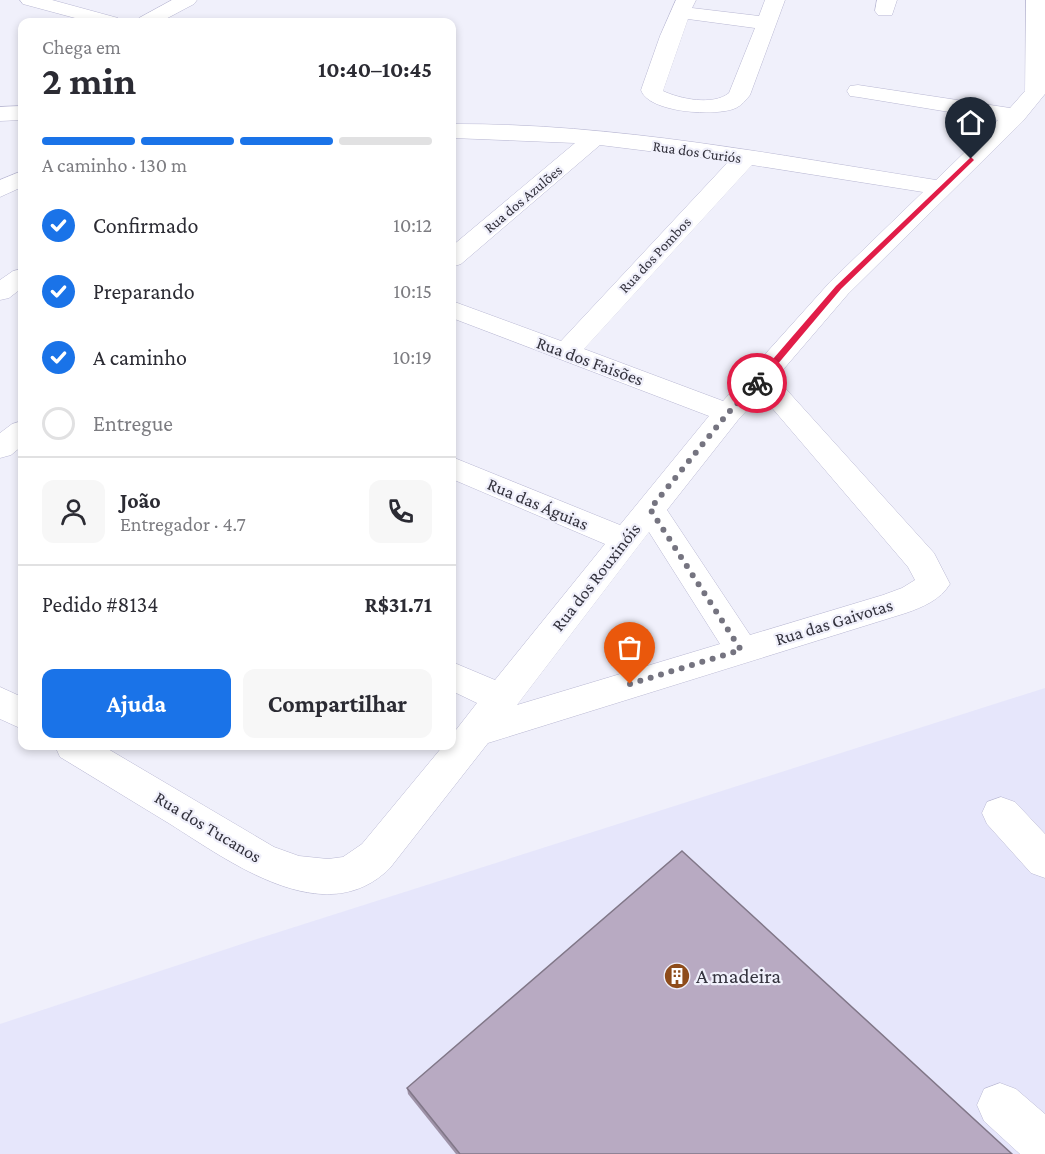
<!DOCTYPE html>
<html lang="pt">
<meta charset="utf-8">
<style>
body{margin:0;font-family:"Crimson Pro",serif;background:#f7f7f7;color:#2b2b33;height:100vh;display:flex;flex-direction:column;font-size:22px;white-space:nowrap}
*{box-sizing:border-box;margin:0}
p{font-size:20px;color:#7c7c81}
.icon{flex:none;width:33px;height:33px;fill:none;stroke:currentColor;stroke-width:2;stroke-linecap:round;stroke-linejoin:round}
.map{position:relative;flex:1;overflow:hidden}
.drawer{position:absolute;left:18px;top:18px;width:438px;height:732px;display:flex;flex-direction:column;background:#fff;border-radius:12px;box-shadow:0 3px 9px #0003}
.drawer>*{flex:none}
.pin{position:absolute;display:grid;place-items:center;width:51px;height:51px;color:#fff;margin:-62px -26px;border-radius:50% 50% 50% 0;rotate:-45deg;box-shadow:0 0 6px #0007}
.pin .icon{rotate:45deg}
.courier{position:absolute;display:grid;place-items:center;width:60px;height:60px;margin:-30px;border:4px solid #e11d48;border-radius:50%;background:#fff;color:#222;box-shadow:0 2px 8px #0007}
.summary em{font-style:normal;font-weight:700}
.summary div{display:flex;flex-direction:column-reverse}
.summary{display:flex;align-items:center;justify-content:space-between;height:102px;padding:0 24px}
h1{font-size:39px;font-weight:700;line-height:45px}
.bar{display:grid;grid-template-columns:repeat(4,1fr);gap:9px 6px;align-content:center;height:72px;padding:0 24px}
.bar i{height:8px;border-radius:4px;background:#e1e1e2}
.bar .current{background:#1a73e8}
.bar p{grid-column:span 4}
.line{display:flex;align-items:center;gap:15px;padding:0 24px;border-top:2px solid #e1e1e2}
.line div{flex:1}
.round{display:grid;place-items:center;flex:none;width:63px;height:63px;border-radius:12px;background:#f7f7f7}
ol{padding:0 24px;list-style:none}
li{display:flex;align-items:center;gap:18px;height:66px}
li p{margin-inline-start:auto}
li .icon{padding:6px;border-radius:50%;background:#1a73e8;color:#fff;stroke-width:4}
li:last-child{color:#7c7c81}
li i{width:33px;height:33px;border:3px solid #e1e1e2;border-radius:50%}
.cta{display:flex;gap:12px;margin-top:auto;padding:12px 24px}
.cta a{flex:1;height:69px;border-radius:12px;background:#1a73e8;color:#fff;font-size:24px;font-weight:700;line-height:69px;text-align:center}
.cta a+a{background:#f7f7f7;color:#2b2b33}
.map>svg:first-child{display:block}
.built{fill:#e6e6fb}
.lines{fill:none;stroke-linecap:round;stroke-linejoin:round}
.minor-casing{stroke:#b9b8d3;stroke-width:1}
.minor{fill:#fff;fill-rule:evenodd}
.wall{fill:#9e92a7}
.building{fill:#b8aac2;stroke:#817788;stroke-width:1.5}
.route{fill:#e11d48}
.done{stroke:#757480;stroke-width:6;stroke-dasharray:0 10.8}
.labels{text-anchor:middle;stroke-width:4.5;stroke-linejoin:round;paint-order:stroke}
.far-street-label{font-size:15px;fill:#33323d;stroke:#f0f0fb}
.street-label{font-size:18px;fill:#33323d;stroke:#f0f0fb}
.near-poi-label{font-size:21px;fill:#33323d;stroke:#f0f0fb;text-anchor:start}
</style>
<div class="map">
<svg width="1045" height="1154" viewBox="0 0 1045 1154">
<rect width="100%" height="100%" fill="#f0f0fb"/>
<path class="built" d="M1045,688V1154H0V1024L257,939Z"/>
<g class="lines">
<g class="minor-casing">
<g id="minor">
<path d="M20,0H52L118,18L121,22H90L23,4Z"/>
<path d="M172,0H197L194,4L160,22H136L139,18Z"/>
<path d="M676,0H696L692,8L759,16L765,0H785L750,95C746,100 742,105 736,108C717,117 648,113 641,90L660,36ZM688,19L755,28L729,93C713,106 680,99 663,91Z"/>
<path d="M877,0H897L892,15H878L875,11Z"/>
<path d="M1026,0H1045V94L1023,121L848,294L776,378L934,553L950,584C940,600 923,607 906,613L488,743L390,868C325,933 229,861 170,824C133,802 97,779 60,757L55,746H103L274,847L299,856L328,859L343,857L362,844L443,746H452V735L477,703L452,691V662L495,680L605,544L452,479V457L620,525L709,416L452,318V301L561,341L729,161L600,145L461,264L452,267V246L575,143L452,138V124C614,123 776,155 936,180L998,120L858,97L850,96L847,91L850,86L858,85L1010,108L1025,91ZM752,165L923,192L830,282L723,401L584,349ZM761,395L908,567L915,580L902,588L883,595L750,635L667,510L738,420ZM649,532L720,644L517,705Z"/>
<path d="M22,106V120L0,121V107Z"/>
<path d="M22,171V187L0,197V180Z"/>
<path d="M22,269V288L9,298L0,300V280L13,271Z"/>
<path d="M22,421V446L11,455L0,458V433L12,424Z"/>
<path d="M0,687L22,697V729L0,719Z"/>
<path d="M1001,797L1015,802L1045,834V878L1031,873L987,824L982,813L987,802Z"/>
<path d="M1000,1083L1016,1089L1045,1114V1154H1020L984,1121L977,1105L984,1089Z"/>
</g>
</g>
<use href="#minor" class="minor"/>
</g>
<path class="wall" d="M407,1088L1012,1154H456L408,1094Z"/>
<path class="building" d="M682,851L1012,1154H460L407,1088Z"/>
<path class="route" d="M971,157L974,160L841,289L760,385H754V381L836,286Z"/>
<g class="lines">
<path class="done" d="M630,684L741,650L650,509L728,413L757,383"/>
</g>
<defs>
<g id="building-disc" transform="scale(1.35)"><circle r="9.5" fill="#8e4c1b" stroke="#f0f0fb"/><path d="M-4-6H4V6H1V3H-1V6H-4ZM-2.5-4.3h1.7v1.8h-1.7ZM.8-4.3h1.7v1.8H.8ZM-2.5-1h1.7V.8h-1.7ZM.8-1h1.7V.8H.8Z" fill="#fff"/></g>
</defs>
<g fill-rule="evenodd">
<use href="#building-disc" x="677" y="976"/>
</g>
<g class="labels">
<g class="far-street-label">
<text transform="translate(697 152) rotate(8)" y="5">Rua dos Curiós</text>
<text transform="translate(523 199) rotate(-40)" y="5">Rua dos Azulões</text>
<text transform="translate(655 255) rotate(-47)" y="5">Rua dos Pombos</text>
</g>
<g class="street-label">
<text transform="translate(590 361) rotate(20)" y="6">Rua dos Faisões</text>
<text transform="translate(538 504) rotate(23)" y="6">Rua das Águias</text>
<text transform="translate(596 577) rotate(-52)" y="6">Rua dos Rouxinóis</text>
<text transform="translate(834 622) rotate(-17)" y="6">Rua das Gaivotas</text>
<text transform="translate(208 827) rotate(31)" y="6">Rua dos Tucanos</text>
</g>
<g class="near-poi-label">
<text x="696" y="983">A madeira</text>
</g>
</g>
</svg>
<div class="pin" style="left:630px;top:684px;background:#ea580c"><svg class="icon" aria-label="bag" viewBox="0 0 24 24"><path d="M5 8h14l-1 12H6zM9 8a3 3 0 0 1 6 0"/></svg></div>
<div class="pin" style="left:971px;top:159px;background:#1f2937"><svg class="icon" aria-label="home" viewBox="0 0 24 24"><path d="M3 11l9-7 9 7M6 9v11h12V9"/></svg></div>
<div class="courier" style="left:757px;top:383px"><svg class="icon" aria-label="bike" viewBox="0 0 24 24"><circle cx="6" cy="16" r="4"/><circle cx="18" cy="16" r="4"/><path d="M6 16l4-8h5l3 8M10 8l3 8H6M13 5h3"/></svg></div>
<section class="drawer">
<div class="summary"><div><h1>2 min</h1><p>Chega em</p></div><em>10:40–10:45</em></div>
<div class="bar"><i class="current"></i><i class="current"></i><i class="current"></i><i></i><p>A caminho · 130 m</p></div>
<ol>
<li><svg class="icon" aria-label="check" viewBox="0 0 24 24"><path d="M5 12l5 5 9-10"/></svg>Confirmado<p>10:12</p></li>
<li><svg class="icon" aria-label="check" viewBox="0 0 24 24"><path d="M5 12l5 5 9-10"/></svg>Preparando<p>10:15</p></li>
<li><svg class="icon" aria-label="check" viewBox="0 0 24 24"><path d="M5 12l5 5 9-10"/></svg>A caminho<p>10:19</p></li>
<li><i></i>Entregue</li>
</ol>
<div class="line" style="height:108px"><a class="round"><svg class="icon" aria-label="person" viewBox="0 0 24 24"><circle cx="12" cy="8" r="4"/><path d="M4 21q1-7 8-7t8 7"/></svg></a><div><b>João</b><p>Entregador · 4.7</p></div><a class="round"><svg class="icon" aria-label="phone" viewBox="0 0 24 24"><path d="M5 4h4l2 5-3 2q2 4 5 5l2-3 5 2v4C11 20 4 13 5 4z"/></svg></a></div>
<div class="line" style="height:78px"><div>Pedido #8134</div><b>R$31.71</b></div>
<div class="cta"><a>Ajuda</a><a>Compartilhar</a></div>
</section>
</div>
